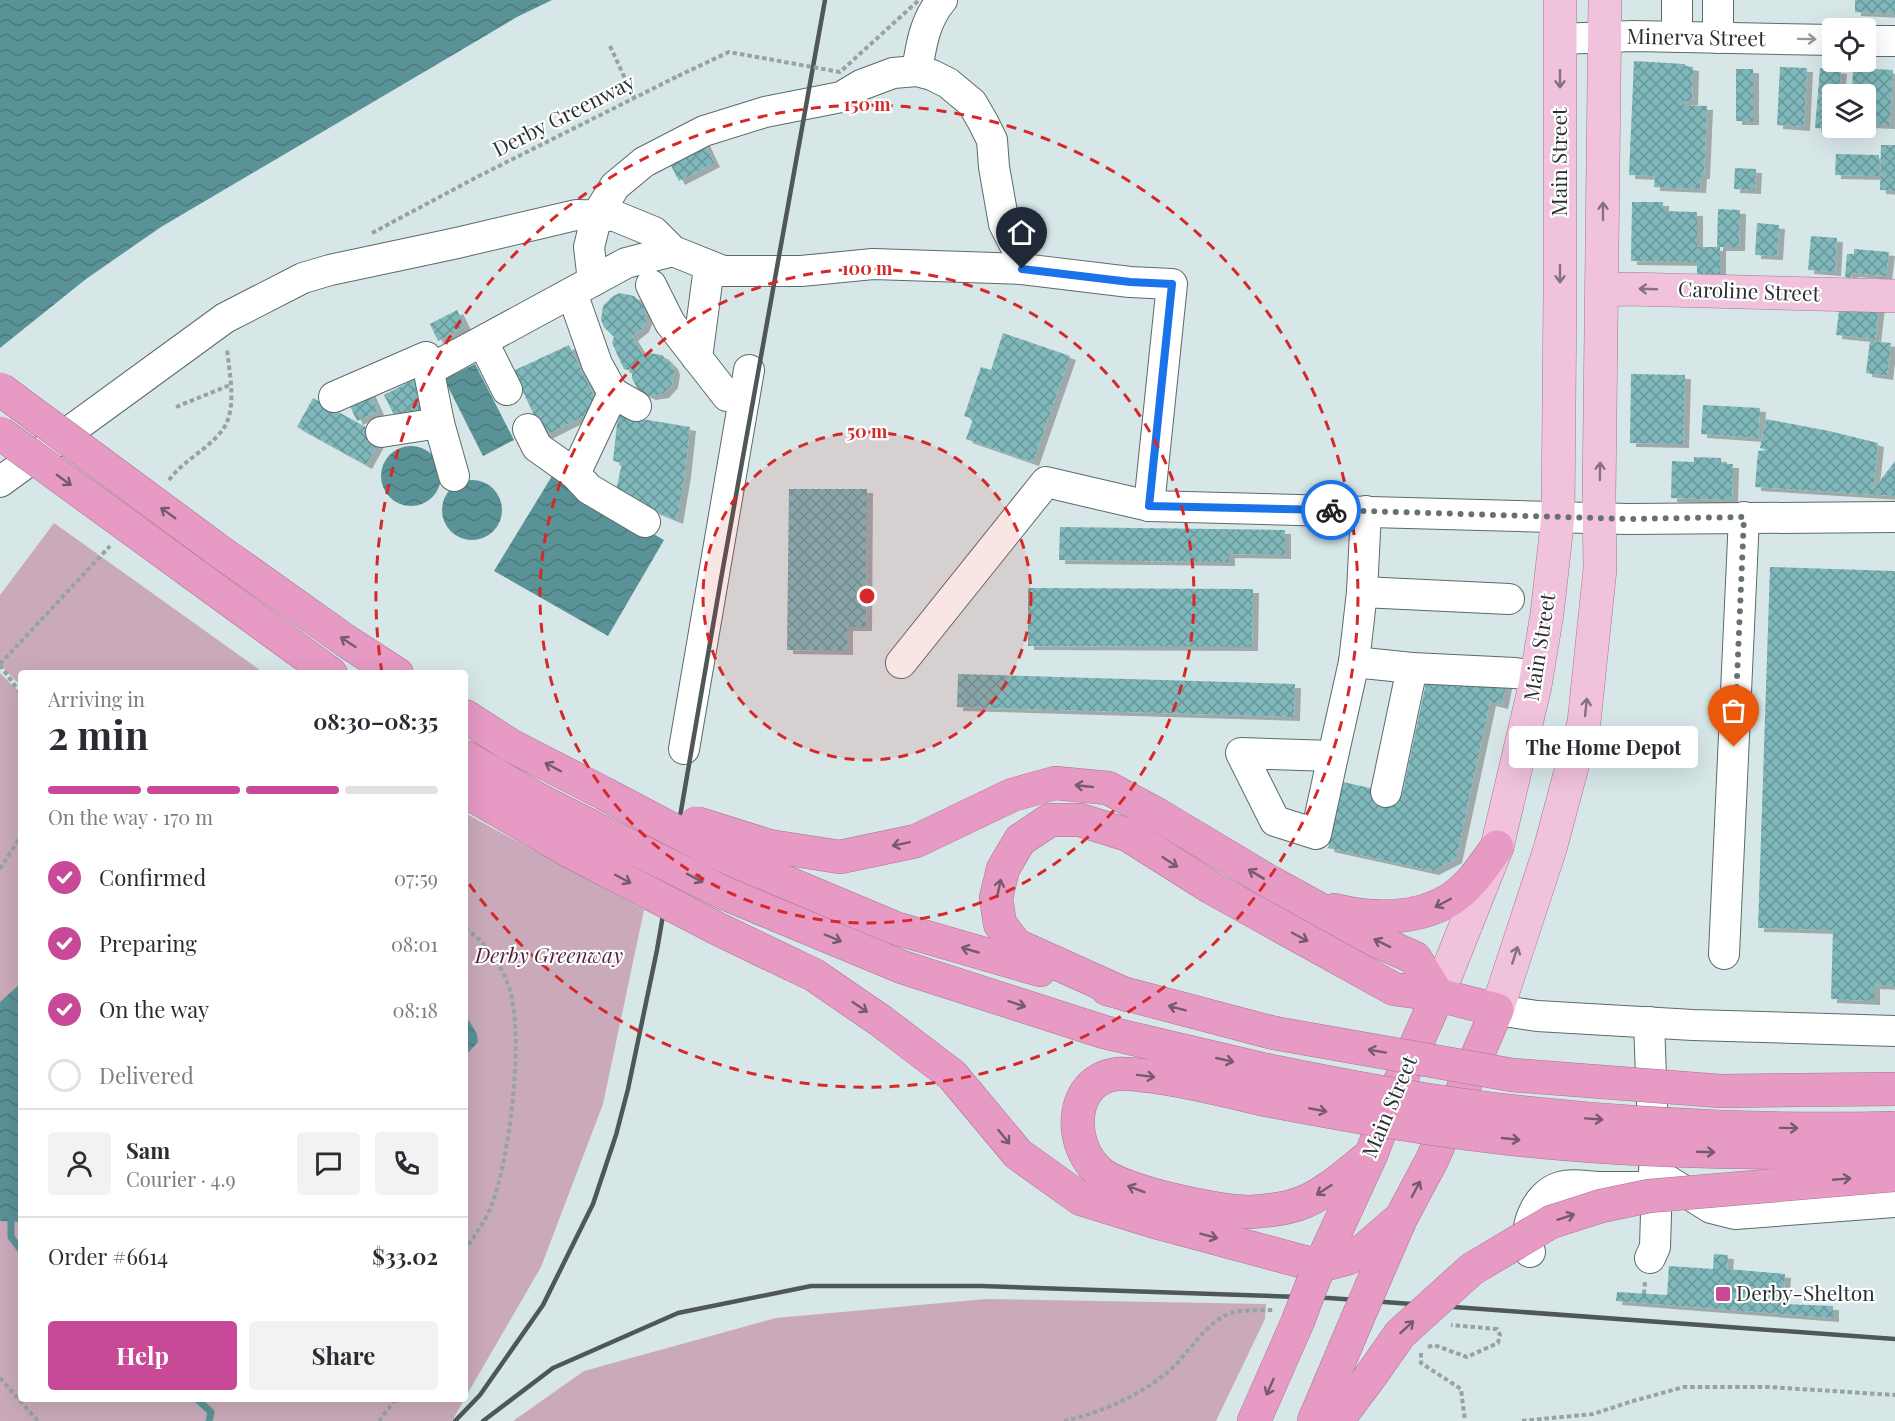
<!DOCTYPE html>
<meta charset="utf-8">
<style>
body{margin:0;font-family:"Playfair Display",serif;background:#f2f2f3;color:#2b2b33;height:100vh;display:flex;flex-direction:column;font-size:22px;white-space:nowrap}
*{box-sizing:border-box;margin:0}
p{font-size:20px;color:#7c7c81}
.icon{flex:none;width:33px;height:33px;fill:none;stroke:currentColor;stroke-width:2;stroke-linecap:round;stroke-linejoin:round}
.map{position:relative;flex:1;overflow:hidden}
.drawer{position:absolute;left:18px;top:670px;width:450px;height:732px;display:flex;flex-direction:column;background:#fff;border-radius:6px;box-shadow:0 6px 24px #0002}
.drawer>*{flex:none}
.tools{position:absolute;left:1822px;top:18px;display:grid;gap:12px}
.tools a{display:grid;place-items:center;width:54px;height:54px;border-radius:6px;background:#fff;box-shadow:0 6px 24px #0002;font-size:30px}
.pin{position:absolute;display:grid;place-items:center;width:51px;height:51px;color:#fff;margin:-62px -26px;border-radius:50% 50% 50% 0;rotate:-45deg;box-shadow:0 0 6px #0007}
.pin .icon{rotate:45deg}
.courier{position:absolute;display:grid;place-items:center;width:60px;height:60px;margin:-30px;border:4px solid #1a73e8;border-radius:50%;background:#fff;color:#222;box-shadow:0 2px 8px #0007}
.bubble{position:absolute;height:42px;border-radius:6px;background:#fff;box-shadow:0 6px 24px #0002;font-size:20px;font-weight:700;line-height:42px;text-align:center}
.headline em{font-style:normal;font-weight:700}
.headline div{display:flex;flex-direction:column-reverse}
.headline{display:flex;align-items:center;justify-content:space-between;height:102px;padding:0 30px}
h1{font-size:39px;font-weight:700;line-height:45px}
.bar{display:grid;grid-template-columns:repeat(4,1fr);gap:9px 6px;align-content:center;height:72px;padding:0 30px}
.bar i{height:8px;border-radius:4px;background:#e1e1e2}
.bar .selected{background:#c74997}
.bar p{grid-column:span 4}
.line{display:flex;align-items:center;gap:15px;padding:0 30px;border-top:2px solid #e1e1e2}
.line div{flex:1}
.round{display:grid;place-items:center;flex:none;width:63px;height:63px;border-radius:6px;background:#f2f2f3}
ol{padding:0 30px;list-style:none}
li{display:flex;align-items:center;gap:18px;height:66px}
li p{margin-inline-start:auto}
li .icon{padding:6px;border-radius:50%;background:#c74997;color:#fff;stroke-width:4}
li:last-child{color:#7c7c81}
li i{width:33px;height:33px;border:3px solid #e1e1e2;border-radius:50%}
.primary-button{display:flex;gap:12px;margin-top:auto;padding:12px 30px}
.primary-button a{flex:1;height:69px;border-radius:6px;background:#c74997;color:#fff;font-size:24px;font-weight:700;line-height:69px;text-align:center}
.primary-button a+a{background:#f2f2f3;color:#2b2b33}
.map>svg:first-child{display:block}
.green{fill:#caaaba}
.water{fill:url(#water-waves)}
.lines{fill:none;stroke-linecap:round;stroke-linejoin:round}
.stream{stroke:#5a9397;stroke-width:7}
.building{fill:url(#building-cross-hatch);filter:url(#shadow)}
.minor-casing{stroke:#5c6a6b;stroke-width:32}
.major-casing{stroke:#a57591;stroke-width:34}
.highway-casing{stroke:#a57591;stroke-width:34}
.path{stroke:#96a2a3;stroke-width:4;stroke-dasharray:4.5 3;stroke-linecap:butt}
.minor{stroke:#fff;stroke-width:30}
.major{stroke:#f1c2dc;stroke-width:33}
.highway{stroke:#e79ac4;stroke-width:33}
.rail{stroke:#4f5757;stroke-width:4.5}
.highway-bridge-casing{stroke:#a57591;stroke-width:34;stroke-linecap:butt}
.path-bridge{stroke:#96a2a3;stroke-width:4;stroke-dasharray:4.5 3;stroke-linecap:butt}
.highway-bridge{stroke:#e79ac4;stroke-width:33}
.oneway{stroke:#959898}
.oneway2{stroke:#84727e}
.oneway3{stroke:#765b6c}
.done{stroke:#677171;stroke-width:6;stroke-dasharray:0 10.8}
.route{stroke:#1a73e8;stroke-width:8}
.ring{fill:none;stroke:#d62828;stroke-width:3;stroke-dasharray:10 8}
.poi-dot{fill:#c74997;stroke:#fff;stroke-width:2}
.labels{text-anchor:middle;stroke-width:4.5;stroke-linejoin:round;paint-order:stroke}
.street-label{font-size:21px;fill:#2b3131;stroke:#fff}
.park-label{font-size:21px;font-style:italic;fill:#551f40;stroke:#fff}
.poi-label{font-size:21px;fill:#2b3131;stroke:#fff;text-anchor:start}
.centre{fill:#d62828;stroke:#fff;stroke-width:3}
.ring-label{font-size:18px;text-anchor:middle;font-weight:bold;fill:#d62828;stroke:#fff;stroke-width:4.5;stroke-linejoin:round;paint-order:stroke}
</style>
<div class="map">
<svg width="1895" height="1421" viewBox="0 0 1895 1421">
<defs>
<pattern id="water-waves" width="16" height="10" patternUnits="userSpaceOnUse" patternTransform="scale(1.5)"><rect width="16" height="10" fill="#5a9397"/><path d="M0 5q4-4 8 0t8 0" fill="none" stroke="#4b797c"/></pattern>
<pattern id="building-cross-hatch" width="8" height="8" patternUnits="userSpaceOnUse" patternTransform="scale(1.5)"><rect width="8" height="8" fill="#7eb8bb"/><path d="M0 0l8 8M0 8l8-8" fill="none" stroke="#679699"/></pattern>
<filter id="shadow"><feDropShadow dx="6" dy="4" stdDeviation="0" flood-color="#0004"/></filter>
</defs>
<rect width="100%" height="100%" fill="#d7e7e8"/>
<g class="green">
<path d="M54,523L264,673L21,674V686L0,665V595Z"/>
<path d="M0,673L21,694V1400H464L452,1421H0Z"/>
<path d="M465,813L644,910L603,1104L541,1267L465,1398Z"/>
<path d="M986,1299L1266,1304L1265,1319L1216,1421H513L584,1371L776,1318Z"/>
</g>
<g class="water">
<path d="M0,0H552L517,17L161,227L86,279L0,348Z"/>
<path d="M475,364L514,440L483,456L444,379Z"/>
<circle cx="411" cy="476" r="30"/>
<path d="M552,476L664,540L608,636L494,571Z"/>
<circle cx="472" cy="510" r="30"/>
<path d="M21,983V1222L0,1221V1002Z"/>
<path d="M465,1014L477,1034L478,1042L465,1056Z"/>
</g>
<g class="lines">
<g class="stream">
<path d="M11,1215V1237L21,1250"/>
<path d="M198,1400L211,1412L209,1421"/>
</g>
</g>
<g class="building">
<path d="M1855,0H1895V14L1855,12Z"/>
<path d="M1634,61L1684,64L1686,66L1693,67L1692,101H1683V105L1707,106L1704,175H1701L1700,189L1654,187L1655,176L1629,175Z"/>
<path d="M1780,67L1807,68L1804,127L1777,125Z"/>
<path d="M1820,68L1841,70L1839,94H1833V129L1815,128Z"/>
<path d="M1853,68L1893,70L1890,125L1866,124V94H1852Z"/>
<rect x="1736" y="69" width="17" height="52"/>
<path d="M703,140L714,163L679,181L667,158Z"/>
<path d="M1881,145H1895V191L1880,190Z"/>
<path d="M1836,154L1879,155V176L1835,175Z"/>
<path d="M1735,168L1756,169L1755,190L1734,189Z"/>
<path d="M1632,202H1663V211L1697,212V247H1717L1718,209L1740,210L1739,247H1720V274H1697V262L1631,261Z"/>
<path d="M1757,223L1779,225L1777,256L1755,255Z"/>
<path d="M1811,236L1837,238L1835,272L1808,270Z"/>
<path d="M1854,249L1889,252L1886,276L1852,273L1851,278L1845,277L1847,254H1854Z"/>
<path d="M620,293L634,296L644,306L646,321L643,328L632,337L643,355L649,353L662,355L672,365L674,371L672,384L663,394L650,396L638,390L632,378V371L624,369L612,343L614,337L604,327L601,320L603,306L613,296Z"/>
<path d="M1840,303L1879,305L1875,339L1836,335Z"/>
<path d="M457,310L465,326L438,341L430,324Z"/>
<path d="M1003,333L1070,356L1033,462L966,439L973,419L964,416L981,367L991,370Z"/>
<path d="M1870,341L1891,343L1887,376L1866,373Z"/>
<path d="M569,345L600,408L544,436L513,371Z"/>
<path d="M1631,374L1685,375L1683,444L1630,443Z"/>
<path d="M415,379L429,408L398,423L384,395Z"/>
<path d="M369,391L378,411L357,421L350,406L359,403Z"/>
<path d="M313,398L382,436L366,465L297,427Z"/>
<path d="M1703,405L1760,408L1758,438L1701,434Z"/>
<path d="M618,415L690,427L685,473L677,520L615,495L622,463L613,461Z"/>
<path d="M1766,419L1829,431L1878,443L1873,490L1895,461V496L1755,487L1758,451L1767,450L1760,448Z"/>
<path d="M1694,457L1721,458V464H1733L1732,500L1671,498L1672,461L1694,462Z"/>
<path d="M789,489H867L866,627H847V651L787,650Z"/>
<path d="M1060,527L1285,530V555L1229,554V562L1059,560Z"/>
<path d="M1770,567L1895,571V986L1874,985V1001L1831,999L1833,930L1758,928Z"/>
<path d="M1028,588L1253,589L1252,647L1028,646Z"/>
<path d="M958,674L1295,684L1294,717L957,707Z"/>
<path d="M1427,678L1507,681L1502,705L1490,702L1456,859L1433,871L1328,848L1343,782L1402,795Z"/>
<path d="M1714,1254L1728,1255L1727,1269L1785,1274L1783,1304L1833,1306V1318L1616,1301L1617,1292L1667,1295L1669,1266L1713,1269Z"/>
</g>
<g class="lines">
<g class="minor-casing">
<g id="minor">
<path d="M1677,0V37"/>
<path d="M1718,38V0"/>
<path d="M1560,39L1633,36L1833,40"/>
<path d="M1866,41H1895"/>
<path d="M917,71C921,45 925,20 942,0"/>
<path d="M593,281L589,247L597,215L615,186L644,162L704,131L765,112L841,97L861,85L893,73L917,71L932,75L948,83L972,103L983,122L992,140L994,167L1004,224L1019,253L1022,269"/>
<path d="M651,285L670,323L727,396L744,399"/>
<path d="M572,293L597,364L613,393L636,406"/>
<path d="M483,342L507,390"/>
<path d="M697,358L709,267"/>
<path d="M429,370L626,263L673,251"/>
<path d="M334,397L426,357L439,423L454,476"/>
<path d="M528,429L537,447L575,474L589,489L645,522"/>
<path d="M381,432L439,423"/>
<path d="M575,474L613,393"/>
<path d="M0,482L225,318L303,278L330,270L457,243L576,215L615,216L654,232L673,251L723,271H801L873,264L1022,269L1130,282L1172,284L1149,506"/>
<path d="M1362,592L1509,599"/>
<path d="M1354,662L1362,592L1366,511"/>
<path d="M901,663L1046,482L1149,506L1628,519L1895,517"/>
<path d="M684,749L749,370"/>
<path d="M1333,756L1316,834L1275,821L1241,753L1333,756L1354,662L1412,668L1515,673L1536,676"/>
<path d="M1386,792L1412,668"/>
<path d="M1724,954L1744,517"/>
<path d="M1497,1010L1537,1016L1693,1025L1895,1031"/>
<path d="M1649,1022L1656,1214L1655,1247L1650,1258"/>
<path d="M1654,1172L1711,1208L1735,1214L1895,1202"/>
<path d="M1530,1252C1522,1230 1536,1194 1560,1187C1573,1183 1588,1187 1601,1187C1618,1187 1635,1187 1652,1187"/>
</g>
</g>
<g class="major-casing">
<g id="major">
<path d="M1603,290L1629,289L1895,296"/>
<path d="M1438,995L1497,847L1535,686L1547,614L1558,516L1560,292V0"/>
<path d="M1497,1010L1550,849L1584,722L1600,569L1599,496L1605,0"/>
</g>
</g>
<g class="highway-casing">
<g id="highway">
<path d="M215,548L346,641L397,674"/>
<path d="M195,575L331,674"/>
<path d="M465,716L510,745L605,794"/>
<path d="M465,757L539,800L586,824"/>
<path d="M465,791L571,852"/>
<path d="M769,846L840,857L916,841L1012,795L1055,783L1108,788L1158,815L1270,882L1377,941L1415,958L1438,995"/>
<path d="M759,871L895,928L1040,970"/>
<path d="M1334,910C1372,920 1418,920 1451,899C1471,886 1484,865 1497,847"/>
<path d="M779,916L902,967L1104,1032L1266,1070"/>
<path d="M793,965L814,975L881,1021L952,1075L1018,1154L1081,1199L1152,1221L1319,1266L1349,1258L1365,1249L1396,1222"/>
<path d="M1107,989L1274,1033"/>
<path d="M1127,995L1016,945L1000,924L996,898L1003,869L1020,840L1050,820H1080L1128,835L1212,888L1394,989L1438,995L1497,1010L1432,1160L1401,1218L1372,1285"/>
<path d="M1261,1099C1224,1090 1187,1081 1149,1076C1139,1075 1127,1073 1117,1074C1070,1080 1067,1142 1098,1171C1120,1192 1219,1212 1250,1212C1268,1211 1287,1209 1304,1202C1328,1192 1350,1171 1371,1155"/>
<path d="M1314,1279L1371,1155L1394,1095L1438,995"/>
<path d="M1254,1421L1298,1321"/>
<path d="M1314,1421L1356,1322"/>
<path d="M1337,1421L1372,1374"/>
</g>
</g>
<g class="path">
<path d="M610,46L634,98"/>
<path d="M372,233L477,177L678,76"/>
<path d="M176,407L230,385"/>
<path d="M169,480C183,461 205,451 220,433C239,412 229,374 227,348"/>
<path d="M0,664L110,546"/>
<path d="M0,665L21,694"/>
<path d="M0,869L21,836"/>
<path d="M465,928C487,944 501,963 510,990C524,1038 510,1159 491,1207C485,1222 474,1236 465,1250"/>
<path d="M1644,1294L1645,1282"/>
<path d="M1428,1347L1434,1345L1467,1357L1498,1343L1500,1335L1497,1329L1451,1325"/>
<path d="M1421,1353V1363L1461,1389L1465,1421"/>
<path d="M0,1378L38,1421"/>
<path d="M379,1421L395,1400"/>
<path d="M1064,1421C1100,1413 1139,1396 1168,1372C1188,1355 1206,1321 1231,1313C1244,1309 1259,1311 1273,1310"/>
<path d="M1522,1421L1593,1414L1633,1401L1684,1387H1769L1895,1395"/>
</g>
<use href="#minor" class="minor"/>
<use href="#major" class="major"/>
<use href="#highway" class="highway"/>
<g class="rail">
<path d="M455,1421L480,1395L543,1305L593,1204L616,1135L628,1089L657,950L721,579L825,0"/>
<path d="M483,1421L553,1368L678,1313L811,1286H981L1329,1298L1895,1339"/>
</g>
<g class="highway-bridge-casing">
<g id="highway-bridge">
<path d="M0,389L215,548"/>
<path d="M0,433L195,575"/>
<path d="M605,794L713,851L759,871"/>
<path d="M696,823L769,846"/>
<path d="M586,824L724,893L779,916"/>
<path d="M571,852L716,928L793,965"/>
<path d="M1274,1033L1512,1075L1720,1091L1895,1089"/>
<path d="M1266,1070C1350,1087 1433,1103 1518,1112C1643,1126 1770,1131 1895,1128"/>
<path d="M1261,1099C1344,1115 1428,1130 1513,1139C1640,1153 1767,1153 1895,1153"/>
<path d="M1298,1321L1314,1279"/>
<path d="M1356,1322L1372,1285"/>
<path d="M1372,1374L1400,1334L1472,1269L1551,1222L1601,1206L1649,1196L1895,1175"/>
</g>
</g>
<path class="path-bridge" d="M678,76L729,52L840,72L919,0"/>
<use href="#highway-bridge" class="highway-bridge"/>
</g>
<defs><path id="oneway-shaft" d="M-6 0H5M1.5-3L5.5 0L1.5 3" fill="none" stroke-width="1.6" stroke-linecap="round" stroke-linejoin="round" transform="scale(1.5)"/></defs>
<use class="oneway" href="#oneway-shaft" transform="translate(1807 39) rotate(1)"/>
<g class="oneway2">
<use href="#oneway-shaft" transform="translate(1560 79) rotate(90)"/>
<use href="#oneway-shaft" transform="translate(1603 211) rotate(-90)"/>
<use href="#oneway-shaft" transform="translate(1560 274) rotate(90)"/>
<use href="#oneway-shaft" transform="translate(1648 289) rotate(-178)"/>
<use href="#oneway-shaft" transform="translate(1600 471) rotate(-89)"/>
<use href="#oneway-shaft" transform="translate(1586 707) rotate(-84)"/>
<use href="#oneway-shaft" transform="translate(1515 955) rotate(-72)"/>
</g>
<g class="oneway3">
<use href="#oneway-shaft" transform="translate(64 480) rotate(36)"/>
<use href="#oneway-shaft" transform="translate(168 513) rotate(-144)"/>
<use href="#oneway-shaft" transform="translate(348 642) rotate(-147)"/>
<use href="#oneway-shaft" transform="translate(553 767) rotate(-152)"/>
<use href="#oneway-shaft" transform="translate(1084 786) rotate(-174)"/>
<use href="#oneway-shaft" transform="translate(901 844) rotate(168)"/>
<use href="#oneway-shaft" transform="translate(1170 862) rotate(33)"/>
<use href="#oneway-shaft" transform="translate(1256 874) rotate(-149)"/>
<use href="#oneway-shaft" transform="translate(695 878) rotate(27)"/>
<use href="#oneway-shaft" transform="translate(623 879) rotate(28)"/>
<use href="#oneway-shaft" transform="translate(999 888) rotate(-78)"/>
<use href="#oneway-shaft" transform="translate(1443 903) rotate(152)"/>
<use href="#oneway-shaft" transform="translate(1300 937) rotate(28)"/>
<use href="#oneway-shaft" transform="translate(833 938) rotate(23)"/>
<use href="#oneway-shaft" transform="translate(1382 943) rotate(-154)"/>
<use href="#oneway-shaft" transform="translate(970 950) rotate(-164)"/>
<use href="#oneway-shaft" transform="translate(1017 1004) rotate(18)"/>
<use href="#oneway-shaft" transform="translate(860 1007) rotate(34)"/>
<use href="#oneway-shaft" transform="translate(1177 1008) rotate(-165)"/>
<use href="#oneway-shaft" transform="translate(1377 1051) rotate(-170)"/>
<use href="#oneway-shaft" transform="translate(1225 1060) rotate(13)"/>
<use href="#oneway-shaft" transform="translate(1146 1076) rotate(7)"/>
<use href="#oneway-shaft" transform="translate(1318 1110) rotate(11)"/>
<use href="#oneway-shaft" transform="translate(1594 1119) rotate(4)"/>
<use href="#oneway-shaft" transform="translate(1789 1128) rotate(1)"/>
<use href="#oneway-shaft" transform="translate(1004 1137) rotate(51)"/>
<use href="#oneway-shaft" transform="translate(1511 1139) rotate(6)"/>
<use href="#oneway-shaft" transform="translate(1706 1152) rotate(2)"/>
<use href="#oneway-shaft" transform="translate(1842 1179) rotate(-5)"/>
<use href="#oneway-shaft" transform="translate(1136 1189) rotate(-159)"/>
<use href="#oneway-shaft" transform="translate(1416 1189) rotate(-62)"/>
<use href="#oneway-shaft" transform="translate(1324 1190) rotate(147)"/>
<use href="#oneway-shaft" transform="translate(1566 1217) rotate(-18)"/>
<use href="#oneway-shaft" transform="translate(1209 1236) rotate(15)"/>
<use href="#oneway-shaft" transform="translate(1407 1327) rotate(-43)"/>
<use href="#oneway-shaft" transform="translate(1270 1387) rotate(114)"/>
</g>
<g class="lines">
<path class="done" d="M1331,510L1628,519L1744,517L1734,747"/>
<path class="route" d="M1022,269L1130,282L1172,284L1149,506L1331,510"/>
</g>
<circle cx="867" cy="596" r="164" fill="#d62828" fill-opacity=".12"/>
<g class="ring">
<circle cx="867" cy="596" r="164"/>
<circle cx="867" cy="596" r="327"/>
<path d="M382 673A491 491 0 1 1 467 881"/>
</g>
<rect class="poi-dot" x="1715" y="1286" width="16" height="16" rx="3"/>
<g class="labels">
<g class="street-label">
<text transform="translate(1696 38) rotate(1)" y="7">Minerva Street</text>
<text transform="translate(564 116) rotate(-27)" y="7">Derby Greenway</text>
<text transform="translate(1560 162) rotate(-90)" y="7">Main Street</text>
<text transform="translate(1749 292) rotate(2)" y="7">Caroline Street</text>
<text transform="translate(1540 647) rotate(-81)" y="7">Main Street</text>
<text transform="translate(1390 1107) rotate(-67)" y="7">Main Street</text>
</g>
<g class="park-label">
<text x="549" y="963">Derby Greenway</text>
</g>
<g class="poi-label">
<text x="1736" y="1301">Derby-Shelton</text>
</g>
</g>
<circle cx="867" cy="596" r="9" class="centre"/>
<g class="ring-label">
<text x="867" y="111">150 m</text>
<text x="867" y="275">100 m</text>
<text x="867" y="438">50 m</text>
</g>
</svg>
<div class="tools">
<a><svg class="icon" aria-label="locate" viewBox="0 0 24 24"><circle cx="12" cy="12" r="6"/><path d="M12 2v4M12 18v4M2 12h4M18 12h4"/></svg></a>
<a><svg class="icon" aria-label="layers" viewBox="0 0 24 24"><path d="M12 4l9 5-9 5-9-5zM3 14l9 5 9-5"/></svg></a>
</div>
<div class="pin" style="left:1734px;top:747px;background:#ea580c"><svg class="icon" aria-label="bag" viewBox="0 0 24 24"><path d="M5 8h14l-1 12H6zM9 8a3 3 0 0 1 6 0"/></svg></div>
<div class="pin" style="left:1022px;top:269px;background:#1f2937"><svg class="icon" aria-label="home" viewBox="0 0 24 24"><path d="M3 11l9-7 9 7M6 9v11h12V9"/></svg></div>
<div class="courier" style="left:1331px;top:510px"><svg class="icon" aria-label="bike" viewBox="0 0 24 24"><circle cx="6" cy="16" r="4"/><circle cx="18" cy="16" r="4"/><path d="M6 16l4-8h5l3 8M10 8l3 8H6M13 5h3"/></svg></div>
<div class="bubble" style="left:1509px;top:726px;width:189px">The Home Depot</div>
<section class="drawer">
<div class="headline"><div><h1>2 min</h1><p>Arriving in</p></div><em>08:30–08:35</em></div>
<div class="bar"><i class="selected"></i><i class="selected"></i><i class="selected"></i><i></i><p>On the way · 170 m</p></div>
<ol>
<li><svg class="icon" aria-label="check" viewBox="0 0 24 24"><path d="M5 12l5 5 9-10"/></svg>Confirmed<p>07:59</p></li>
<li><svg class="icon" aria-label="check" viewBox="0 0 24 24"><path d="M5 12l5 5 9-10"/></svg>Preparing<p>08:01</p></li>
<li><svg class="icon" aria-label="check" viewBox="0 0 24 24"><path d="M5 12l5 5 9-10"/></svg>On the way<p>08:18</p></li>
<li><i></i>Delivered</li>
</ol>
<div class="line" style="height:108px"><a class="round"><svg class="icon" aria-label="person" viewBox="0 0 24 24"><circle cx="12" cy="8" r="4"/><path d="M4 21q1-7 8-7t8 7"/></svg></a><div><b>Sam</b><p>Courier · 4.9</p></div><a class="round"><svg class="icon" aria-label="chat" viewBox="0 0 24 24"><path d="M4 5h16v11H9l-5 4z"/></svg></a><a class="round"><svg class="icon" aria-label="phone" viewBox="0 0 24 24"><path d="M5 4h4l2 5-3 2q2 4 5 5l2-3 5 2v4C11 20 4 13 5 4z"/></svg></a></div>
<div class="line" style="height:78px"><div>Order #6614</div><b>$33.02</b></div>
<div class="primary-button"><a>Help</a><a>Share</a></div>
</section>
</div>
